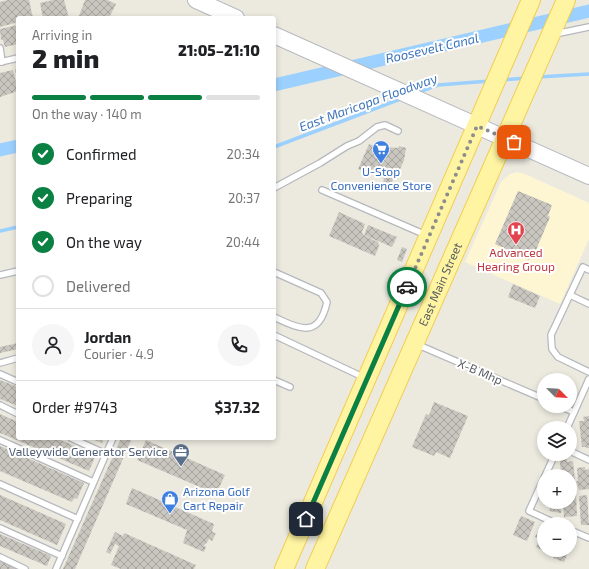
<!DOCTYPE html>
<meta charset="utf-8">
<style>
body{margin:0;font-family:"Exo 2",sans-serif;background:#f6f6f6;color:#202124;height:100vh;display:flex;flex-direction:column;font-size:15px;white-space:nowrap}
*{box-sizing:border-box;margin:0}
p{font-size:13px;color:#757577}
.icon{flex:none;width:22px;height:22px;fill:none;stroke:currentColor;stroke-width:2;stroke-linecap:round;stroke-linejoin:round}
.map{position:relative;flex:1;overflow:hidden}
.side{position:absolute;left:16px;top:16px;width:260px;height:424px;display:flex;flex-direction:column;background:#fff;border-radius:4px;box-shadow:0 2px 6px #0003}
.side>*{flex:none}
.needle{width:26px;rotate:114deg}
.buttons{position:absolute;left:537px;top:373px;display:grid;gap:8px}
.buttons a{display:grid;place-items:center;width:40px;height:40px;border-radius:50%;background:#fff;box-shadow:0 2px 6px #0003;font-size:20px}
.pin{position:absolute;display:grid;place-items:center;width:34px;height:34px;color:#fff;margin:-17px;border-radius:8px;box-shadow:0 2px 6px #0006}
.courier{position:absolute;display:grid;place-items:center;width:40px;height:40px;margin:-20px;border:3px solid #0b8043;border-radius:50%;background:#fff;color:#222;box-shadow:0 1px 5px #0007}
.overview em{font-style:normal;font-weight:800}
.overview div{display:flex;flex-direction:column-reverse}
.overview{display:flex;align-items:center;justify-content:space-between;height:68px;padding:0 16px}
h1{font-size:26px;font-weight:800;line-height:30px}
.bar{display:grid;grid-template-columns:repeat(4,1fr);gap:6px 4px;align-content:center;height:48px;padding:0 16px}
.bar i{height:5px;border-radius:3px;background:#e0e0e0}
.bar .active{background:#0b8043}
.bar p{grid-column:span 4}
.line{display:flex;align-items:center;gap:10px;padding:0 16px;border-top:1px solid #e0e0e0}
.line div{flex:1}
.round{display:grid;place-items:center;flex:none;width:42px;height:42px;border-radius:21px;background:#f6f6f6}
ol{padding:0 16px;list-style:none}
li{display:flex;align-items:center;gap:12px;height:44px}
li p{margin-inline-start:auto}
li .icon{padding:4px;border-radius:50%;background:#0b8043;color:#fff;stroke-width:4}
li:last-child{color:#757577}
li i{width:22px;height:22px;border:2px solid #e0e0e0;border-radius:50%}
.map>svg:first-child{display:block}
.commercial{fill:#fef6d3}
.lines{fill:none;stroke-linecap:round;stroke-linejoin:round}
.stream{stroke:#9cd0ff;stroke-width:3.5}
.canal{stroke:#9cd0ff;stroke-width:13}
.building{fill:url(#building-cross-hatch)}
.lane-casing{stroke:#b5b8bd;stroke-width:8}
.secondary-casing{stroke:#b6b9bf;stroke-width:18}
.primary-casing{stroke:#f2cd52;stroke-width:20}
.lane{stroke:#fff;stroke-width:5.5}
.secondary{stroke:#fff;stroke-width:16}
.primary{stroke:#fff4a1;stroke-width:18}
.done{stroke:#8c8e8d;stroke-width:4;stroke-dasharray:0 7.2}
.route{stroke:#0b8043;stroke-width:5}
.labels{text-anchor:middle;stroke-width:4;stroke-linejoin:round;paint-order:stroke}
.shop-label{font-size:12px;fill:#366cbe;stroke:#fff}
.health-label{font-size:12px;fill:#be3a42;stroke:#fff}
.street-label{font-size:12px;fill:#585c61;stroke:#fff}
.service-label{font-size:12px;fill:#4e5e75;stroke:#fff;text-anchor:end}
.water-label{font-size:13px;font-style:italic;fill:#3d74ba;stroke:#fff}
</style>
<div class="map">
<svg width="589" height="569" viewBox="0 0 589 569">
<defs>
<pattern id="building-cross-hatch" width="8" height="8" patternUnits="userSpaceOnUse"><rect width="8" height="8" fill="#c9c6bf"/><path d="M0 0l8 8M0 8l8-8" fill="none" stroke="#a6a49f"/></pattern>
</defs>
<rect width="100%" height="100%" fill="#eceadf"/>
<path class="commercial" d="M517,172L525,174L589,203V239L560,304L465,262L501,182L510,174Z"/>
<g class="lines">
<g class="stream">
<path d="M538,77L589,74"/>
<path d="M502,80L526,78"/>
<path d="M416,93L438,85L490,81"/>
<path d="M274,147L403,98"/>
<path d="M0,231L18,227"/>
</g>
<g class="canal">
<path d="M274,85L589,11"/>
<path d="M0,150L18,146"/>
</g>
</g>
<g class="building">
<path d="M8,0H29L33,18H18V22L0,27V2Z"/>
<path d="M53,0H64L69,18H43L40,3Z"/>
<path d="M85,0H107L116,4L109,18H83L79,16Z"/>
<path d="M18,25V44L5,47L3,40H1L0,29Z"/>
<path d="M15,69H18V80H17Z"/>
<path d="M13,70L18,91L0,97V73Z"/>
<path d="M369,144L375,146L398,148L399,146L406,148L404,160L397,176L389,185L383,182L384,179L373,169L369,174L358,169Z"/>
<path d="M518,191L552,205L548,216L550,217L536,250L534,249L529,260L495,244Z"/>
<path d="M339,212L365,224L362,232L363,235L378,242L379,246L375,256L329,236Z"/>
<path d="M368,225L397,237L392,247L364,235Z"/>
<path d="M402,247L407,249L402,262L397,260Z"/>
<path d="M513,284L540,296L535,308L508,297Z"/>
<path d="M18,343V349L0,353V347Z"/>
<path d="M0,380L18,387V406L0,399Z"/>
<path d="M434,402L468,416L450,458L436,452L434,456L412,447L426,414L429,415Z"/>
<path d="M0,414L18,422V438H56L96,455L89,471L0,433Z"/>
<path d="M589,416V448H586V447H582L579,421H584L583,417Z"/>
<path d="M90,438H104L102,443Z"/>
<path d="M121,438H132L75,569H63Z"/>
<path d="M146,440L225,475L216,494L137,460Z"/>
<path d="M0,446L84,483L77,499L74,498L72,502L0,471Z"/>
<path d="M567,459V462L573,461L575,480H570V476H561L560,460Z"/>
<path d="M585,467V470L589,469V489L579,490L576,481H578L577,468Z"/>
<path d="M132,488L214,524L212,532L216,533L212,541L209,539L206,544H205L204,546L206,547L204,552L183,543L187,530L126,504Z"/>
<path d="M570,494H576L577,516L564,517L563,502H570Z"/>
<path d="M0,495L66,524L57,545L0,520Z"/>
<path d="M587,495L589,525H581L579,496Z"/>
<path d="M549,502H560L561,513L550,511Z"/>
<path d="M521,516L535,522L527,541L513,535Z"/>
<path d="M540,527L544,529V547L542,550L536,547L540,539L535,537Z"/>
<path d="M115,532L123,536L124,533L196,565L194,569H121L111,565L119,546L115,544L110,554L106,552Z"/>
<path d="M0,534L51,556L47,566L0,546Z"/>
<path d="M557,550H569L564,562L553,558Z"/>
<path d="M0,561L19,569H0Z"/>
</g>
<g class="lines">
<g class="lane-casing">
<g id="lane">
<path d="M555,34L589,27"/>
<path d="M0,48L2,62"/>
<path d="M0,62L18,58"/>
<path d="M274,188L320,163L347,146L359,141L377,127L385,125L398,131"/>
<path d="M322,190L426,235"/>
<path d="M589,270L583,267L551,335L552,349L558,357L589,372"/>
<path d="M274,272L321,293L327,302C319,339 300,329 274,317"/>
<path d="M0,275L18,271"/>
<path d="M570,295L589,304"/>
<path d="M274,335L365,378"/>
<path d="M416,344L544,399"/>
<path d="M0,363L18,358"/>
<path d="M0,374L18,382"/>
<path d="M274,380L290,387"/>
<path d="M0,405L18,414"/>
<path d="M559,406L574,412"/>
<path d="M567,428L589,379"/>
<path d="M71,438L106,454"/>
<path d="M0,440L93,482"/>
<path d="M570,451L589,460"/>
<path d="M545,476L555,454"/>
<path d="M544,478L529,511L557,524"/>
<path d="M0,484L78,519"/>
<path d="M0,528L62,556"/>
<path d="M570,530L589,538"/>
<path d="M0,557L25,569"/>
<path d="M56,569L113,438"/>
</g>
</g>
<g class="secondary-casing">
<g id="secondary">
<path d="M196,0L236,18"/>
<path d="M274,35L589,176"/>
</g>
</g>
<g class="primary-casing">
<g id="primary">
<path d="M284,569L531,0"/>
<path id="s1" d="M315,569L566,0"/>
</g>
</g>
<use href="#lane" class="lane"/>
<use href="#secondary" class="secondary"/>
<use href="#primary" class="primary"/>
</g>
<g class="lines">
<path class="done" d="M407,287L477,126L514,142"/>
<path class="route" d="M306,519L407,287"/>
</g>
<defs>
<g id="supermarket-pin" transform="scale(0.9)"><path d="M0 17L-7.5 6A9.5 9.5 0 1 1 7.5 6Z" fill="#3f7fe0" stroke="#fff"/><path d="M-6-5.5h2.5l.6 2H6L4.5 2H-2.5L-4.4-4H-6ZM-1.5 3.2a1.3 1.3 0 1 0 .1 0ZM3 3.2a1.3 1.3 0 1 0 .1 0Z" fill="#fff"/></g>
<g id="hospital-pin" transform="scale(0.9)"><path d="M0 17L-7.5 6A9.5 9.5 0 1 1 7.5 6Z" fill="#e0444e" stroke="#fff"/><path d="M-5-5h3v3.5h4V-5h3V5h-3V1.5h-4V5h-3Z" fill="#fff"/></g>
<g id="office-pin" transform="scale(0.9)"><path d="M0 17L-7.5 6A9.5 9.5 0 1 1 7.5 6Z" fill="#5c6f8a" stroke="#fff"/><path d="M-6-3h4V-5.5h4V-3h4V5H-6ZM-1-4.5V-3h2v-1.5ZM-6 0V1H6V0Z" fill="#fff"/></g>
<g id="shop-pin" transform="scale(0.9)"><path d="M0 17L-7.5 6A9.5 9.5 0 1 1 7.5 6Z" fill="#3f7fe0" stroke="#fff"/><path d="M-5-2.5h2.3a2.7 3.5 0 0 1 5.4 0H5L5.5 6h-11ZM-1.5-2.5h3a1.5 2.3 0 0 0-3 0Z" fill="#fff"/></g>
</defs>
<g fill-rule="evenodd">
<use href="#supermarket-pin" x="381" y="149"/>
<use href="#hospital-pin" x="516" y="230"/>
<use href="#office-pin" x="181" y="452"/>
<use href="#shop-pin" x="170" y="499"/>
</g>
<g class="labels">
<g class="shop-label">
<text x="381" y="176">U-Stop<tspan x="381" dy="14">Convenience Store</tspan></text>
<text x="183" y="496" text-anchor="start">Arizona Golf<tspan x="183" dy="14">Cart Repair</tspan></text>
</g>
<g class="health-label">
<text x="516" y="257">Advanced<tspan x="516" dy="14">Hearing Group</tspan></text>
</g>
<g class="street-label">
<text dy="4" stroke="none"><textPath href="#s1" startOffset="311">East Main Street</textPath></text>
<text transform="translate(480 372) rotate(23)" y="4">X-B Mhp</text>
</g>
<g class="service-label">
<text x="168" y="456">Valleywide Generator Service</text>
</g>
<g class="water-label">
<text transform="translate(432 48) rotate(-13)" y="5">Roosevelt Canal</text>
<text transform="translate(368 102) rotate(-20)" y="5">East Maricopa Floodway</text>
</g>
</g>
</svg>
<div class="buttons">
<a><svg class="needle" viewBox="-14 -14 28 28"><path d="M0-13l5 13h-10z" fill="#e53935"/><path d="M0 13l5-13h-10z" fill="#757577"/></svg></a>
<a><svg class="icon" aria-label="layers" viewBox="0 0 24 24"><path d="M12 4l9 5-9 5-9-5zM3 14l9 5 9-5"/></svg></a>
<a>+</a>
<a>−</a>
</div>
<div class="pin" style="left:514px;top:142px;background:#ea580c"><svg class="icon" aria-label="bag" viewBox="0 0 24 24"><path d="M5 8h14l-1 12H6zM9 8a3 3 0 0 1 6 0"/></svg></div>
<div class="pin" style="left:306px;top:519px;background:#1f2937"><svg class="icon" aria-label="home" viewBox="0 0 24 24"><path d="M3 11l9-7 9 7M6 9v11h12V9"/></svg></div>
<div class="courier" style="left:407px;top:287px"><svg class="icon" aria-label="car" viewBox="0 0 24 24"><path d="M5 17H2v-5l4-1 3-4h7l3 4 3 1v5h-3M9 17h6M6 11h13"/><circle cx="7" cy="17" r="2"/><circle cx="17" cy="17" r="2"/></svg></div>
<section class="side">
<div class="overview"><div><h1>2 min</h1><p>Arriving in</p></div><em>21:05–21:10</em></div>
<div class="bar"><i class="active"></i><i class="active"></i><i class="active"></i><i></i><p>On the way · 140 m</p></div>
<ol>
<li><svg class="icon" aria-label="check" viewBox="0 0 24 24"><path d="M5 12l5 5 9-10"/></svg>Confirmed<p>20:34</p></li>
<li><svg class="icon" aria-label="check" viewBox="0 0 24 24"><path d="M5 12l5 5 9-10"/></svg>Preparing<p>20:37</p></li>
<li><svg class="icon" aria-label="check" viewBox="0 0 24 24"><path d="M5 12l5 5 9-10"/></svg>On the way<p>20:44</p></li>
<li><i></i>Delivered</li>
</ol>
<div class="line" style="height:72px"><a class="round"><svg class="icon" aria-label="person" viewBox="0 0 24 24"><circle cx="12" cy="8" r="4"/><path d="M4 21q1-7 8-7t8 7"/></svg></a><div><b>Jordan</b><p>Courier · 4.9</p></div><a class="round"><svg class="icon" aria-label="phone" viewBox="0 0 24 24"><path d="M5 4h4l2 5-3 2q2 4 5 5l2-3 5 2v4C11 20 4 13 5 4z"/></svg></a></div>
<div class="line" style="height:52px"><div>Order #9743</div><b>$37.32</b></div>
</section>
</div>
